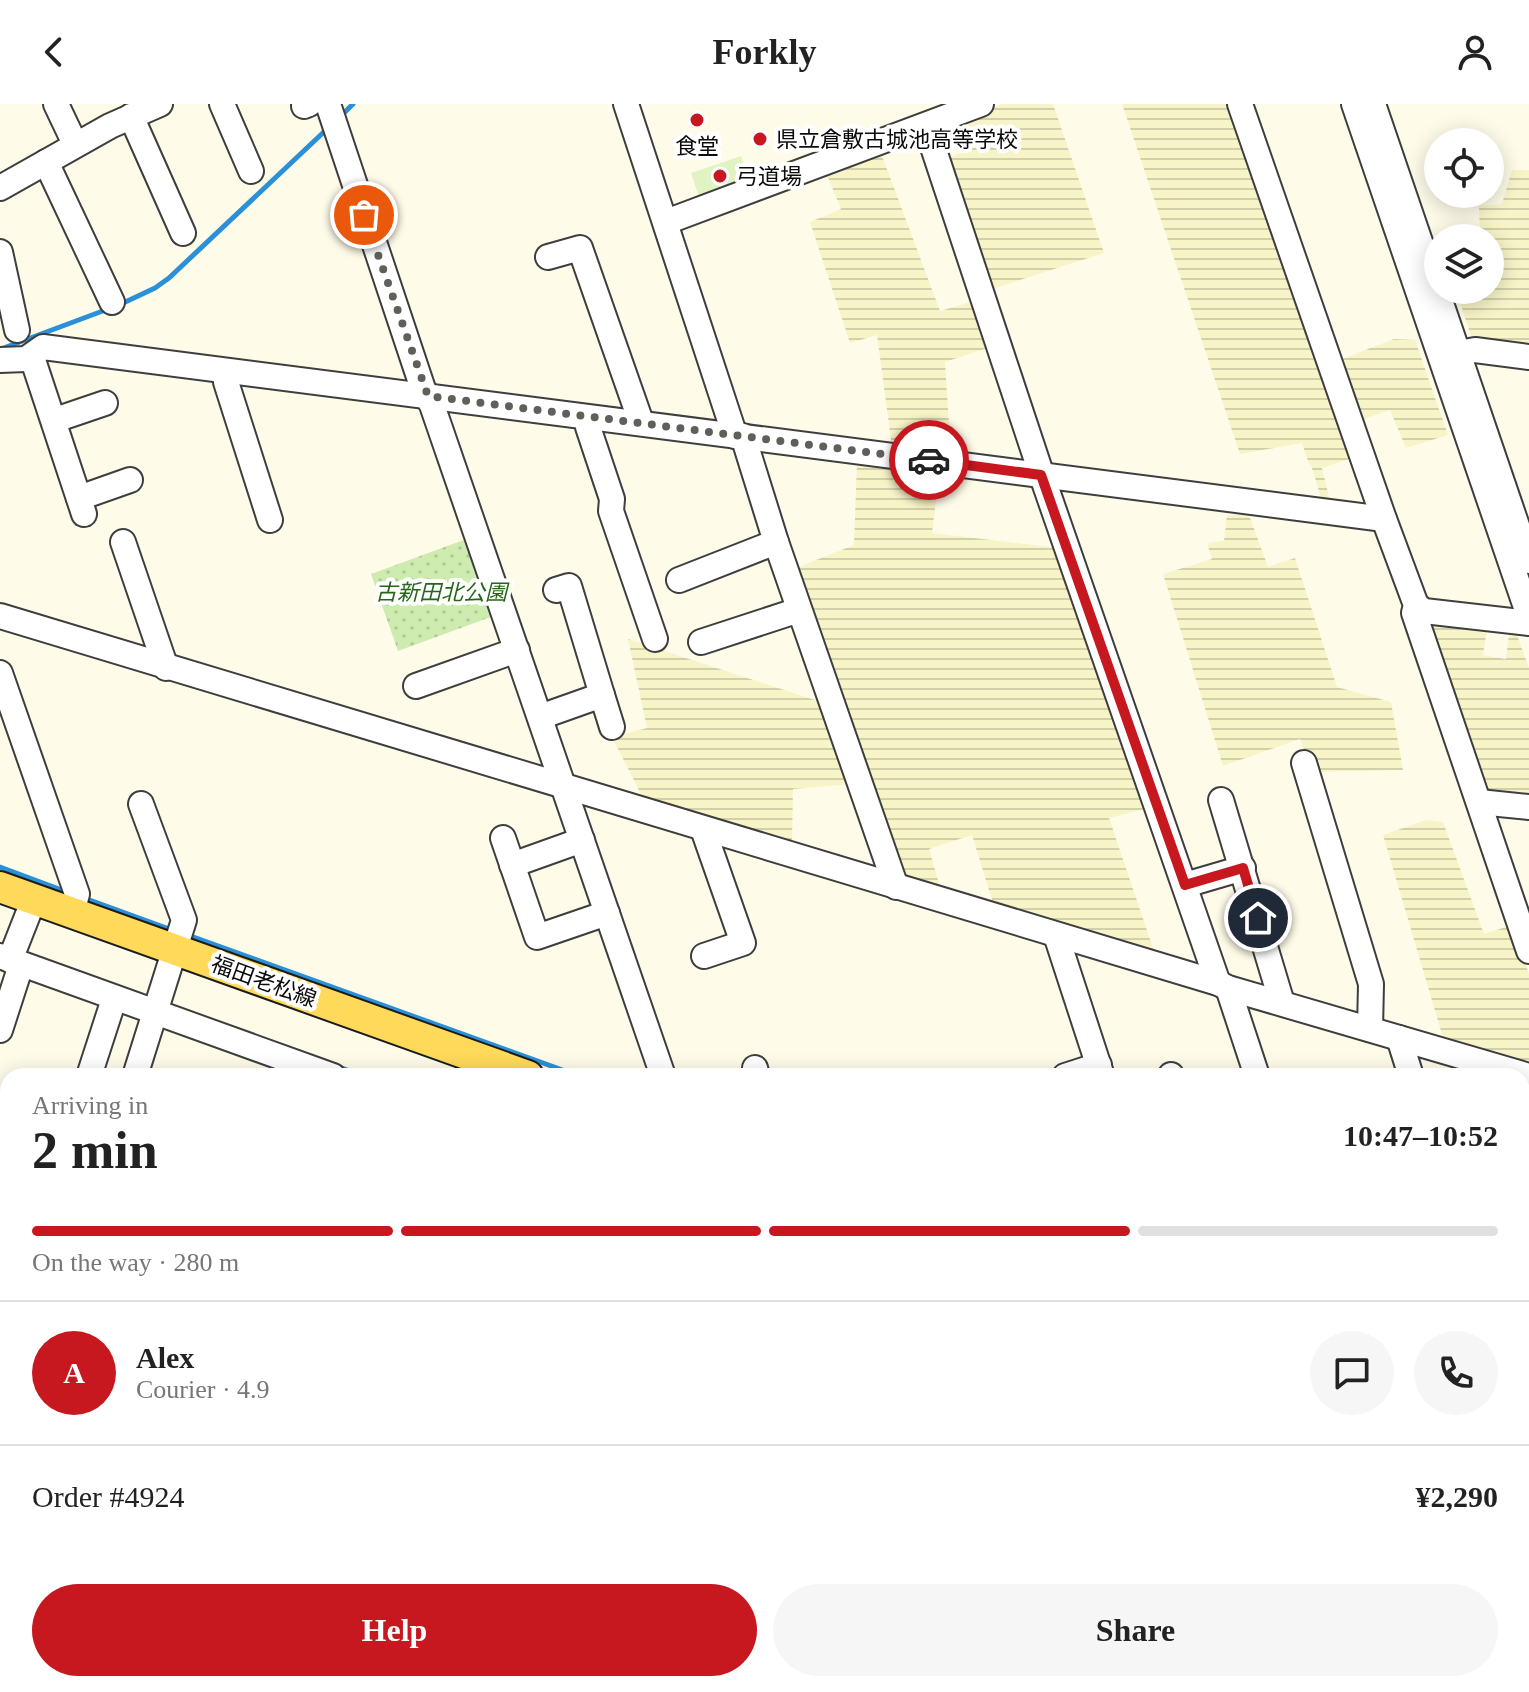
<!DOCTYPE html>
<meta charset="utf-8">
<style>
body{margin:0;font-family:"Times New Roman","Noto Sans JP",serif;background:#f6f6f6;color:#222;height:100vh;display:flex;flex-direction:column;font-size:30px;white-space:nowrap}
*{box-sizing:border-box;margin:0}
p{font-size:26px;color:#767676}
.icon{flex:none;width:44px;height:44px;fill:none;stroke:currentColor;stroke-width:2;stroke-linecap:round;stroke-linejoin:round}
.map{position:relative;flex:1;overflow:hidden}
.side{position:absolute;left:0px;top:964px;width:1530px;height:624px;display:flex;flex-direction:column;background:#fff;border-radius:24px 24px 0 0;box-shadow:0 4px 20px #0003}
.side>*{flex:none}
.buttons{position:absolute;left:1424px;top:24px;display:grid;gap:16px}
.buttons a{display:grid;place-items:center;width:80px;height:80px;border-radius:50%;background:#fff;box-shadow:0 4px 20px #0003;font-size:40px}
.pin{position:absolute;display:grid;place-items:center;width:68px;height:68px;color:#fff;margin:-34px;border:4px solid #fff;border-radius:50%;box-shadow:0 2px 8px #0007}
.courier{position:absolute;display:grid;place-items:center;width:80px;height:80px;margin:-40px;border:6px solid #c6181e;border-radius:50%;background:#fff;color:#222;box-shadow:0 2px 10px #0007}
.headline em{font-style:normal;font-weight:600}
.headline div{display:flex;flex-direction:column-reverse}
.headline{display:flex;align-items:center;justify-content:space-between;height:136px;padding:0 32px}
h1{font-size:52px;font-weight:600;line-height:60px}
.bar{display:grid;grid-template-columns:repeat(4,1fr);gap:12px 8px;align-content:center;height:96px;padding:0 32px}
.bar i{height:10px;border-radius:6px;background:#e0e0e0}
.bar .selected{background:#c6181e}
.bar p{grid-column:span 4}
.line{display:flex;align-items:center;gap:20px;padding:0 32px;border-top:2px solid #e0e0e0}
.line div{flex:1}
.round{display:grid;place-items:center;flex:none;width:84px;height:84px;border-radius:42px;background:#f6f6f6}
.action{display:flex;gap:16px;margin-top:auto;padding:16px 32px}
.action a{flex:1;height:92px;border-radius:48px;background:#c6181e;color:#fff;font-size:32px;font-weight:600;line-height:92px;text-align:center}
.action a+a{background:#f6f6f6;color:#222}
header{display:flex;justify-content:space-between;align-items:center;height:104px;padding:0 32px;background:#fff;font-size:36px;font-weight:600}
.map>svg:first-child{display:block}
.farmland{fill:url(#farmland-rules)}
.grass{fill:#ceecb0}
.park{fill:url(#park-dots)}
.pitch{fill:#e1f3c2}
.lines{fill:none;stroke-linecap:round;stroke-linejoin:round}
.stream{stroke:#2990d9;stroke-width:5}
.minor-casing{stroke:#3e3e3e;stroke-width:28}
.major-casing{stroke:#1c1c1c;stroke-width:34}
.minor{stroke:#fff;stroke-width:24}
.major{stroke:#ffd959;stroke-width:30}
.done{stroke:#605f59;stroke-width:8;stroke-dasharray:0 14.4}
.route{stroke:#c6181e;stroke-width:10}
.poi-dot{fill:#c6181e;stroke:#fff;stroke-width:3}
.labels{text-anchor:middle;stroke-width:8;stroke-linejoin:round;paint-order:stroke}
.poi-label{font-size:22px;fill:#0b0b0b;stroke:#fff;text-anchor:start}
.park-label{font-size:22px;font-style:italic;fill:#266717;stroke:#fff}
.street-label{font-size:22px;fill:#0b0b0b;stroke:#fff}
</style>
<header><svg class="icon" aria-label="back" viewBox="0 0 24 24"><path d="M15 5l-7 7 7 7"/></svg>Forkly<svg class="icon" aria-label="person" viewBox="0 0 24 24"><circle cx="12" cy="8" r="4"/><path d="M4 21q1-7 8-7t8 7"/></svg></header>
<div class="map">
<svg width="1529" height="1588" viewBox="0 0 1529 1588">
<defs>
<pattern id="farmland-rules" width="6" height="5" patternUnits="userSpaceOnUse" patternTransform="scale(2)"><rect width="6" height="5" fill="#f7f4c7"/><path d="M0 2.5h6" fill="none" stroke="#d2d0aa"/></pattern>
<pattern id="park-dots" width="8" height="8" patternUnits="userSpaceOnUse" patternTransform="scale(2)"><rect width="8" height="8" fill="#ceecb0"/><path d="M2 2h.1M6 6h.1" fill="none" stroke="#b0c996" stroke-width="1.8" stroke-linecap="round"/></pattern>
</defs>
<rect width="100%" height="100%" fill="#fffbe9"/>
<g class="farmland">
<path d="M1002,0H1053L1104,149L989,186L948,54L976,42L965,15Z"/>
<path d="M1122,0H1231L1352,354L1322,364L1332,405L1324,403L1311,361L1309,360L1302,339L1240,350Z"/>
<path d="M881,49L940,207L974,197L990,243L945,258L949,320L941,349L892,343L877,231L850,239L810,118L841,105L827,71Z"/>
<path d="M1512,66H1529V246L1473,238L1456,186H1490V134H1438L1436,129L1480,132L1479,102L1502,100Z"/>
<path d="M1394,235L1415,236L1448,331L1406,344L1390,306L1360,316L1337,257Z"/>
<path d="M857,358L923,365V385L937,388L932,429L1059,444L1149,704L1109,714L1154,847L993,799L972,731L929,745L940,783L901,772L796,464L854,441Z"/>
<path d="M1227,411H1249L1268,463L1295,454L1337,583L1391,598L1403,666L1312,668L1300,635L1223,662L1163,470L1212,455L1207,439L1224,437Z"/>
<path d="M1424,516L1487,525L1483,551L1506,555L1509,530L1517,531L1529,564V699L1483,695Z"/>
<path d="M628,535L818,597L851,680L793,685L792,739L643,694L612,633L647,624Z"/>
<path d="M1426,716L1443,718L1484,830L1512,821L1529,870V962L1444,937L1383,731Z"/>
</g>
<path class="grass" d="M1424,1580H1461L1458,1588H1431Z"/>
<g class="park">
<path d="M472,433L499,510L398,547L371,470Z"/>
<path d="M369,1580H403L426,1588H366Z"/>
</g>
<path class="pitch" d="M741,52L749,75L699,93L691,69Z"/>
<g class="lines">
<g class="stream">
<path d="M341,12L353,0"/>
<path d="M121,200L155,184L169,174L327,25"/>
<path d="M1,245L108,205"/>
<path d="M0,763L67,788"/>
<path d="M84,794L172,826"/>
<path d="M185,830L579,972"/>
<path d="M336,962L364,972"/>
</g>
<g class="minor-casing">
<g id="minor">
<path d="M56,0L75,40"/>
<path d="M222,0L251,67"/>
<path d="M328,0L423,285L432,301L663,972"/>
<path d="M626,0L735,332"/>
<path d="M1240,0L1384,415L1416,501L1414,509L1529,847"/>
<path d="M1354,0L1529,512"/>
<path d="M1373,0L1529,457"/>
<path d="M304,2L309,0"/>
<path d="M131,12L183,129"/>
<path d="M926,22L1043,375L1218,879"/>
<path d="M46,58L112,198"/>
<path d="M0,84L110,22L160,0"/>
<path d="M666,118L981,0"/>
<path d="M0,148L17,226"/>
<path d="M548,153L580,144L641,318"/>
<path d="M1458,249L1475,246L1529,253"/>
<path d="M32,253L84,410"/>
<path d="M0,256L26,255L43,243L1384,415"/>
<path d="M225,267L226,278L270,416"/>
<path d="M587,314L588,323L612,395L611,407L655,535"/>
<path d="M55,316L105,299"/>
<path d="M743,332L776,438L896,783"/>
<path d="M79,394L130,376"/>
<path d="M123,438L166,564"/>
<path d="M679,476L776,438"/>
<path d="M1416,501L1424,507L1529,519"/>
<path d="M0,512L1218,879L1228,884L1529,972"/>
<path d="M701,538L799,506"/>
<path d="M0,569L77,790L72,809"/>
<path d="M416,582L517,546"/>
<path d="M602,591L612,623"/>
<path d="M540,613L602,591L569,482L556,486"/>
<path d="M1304,659L1371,880L1370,925"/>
<path d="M1221,696L1282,899"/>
<path d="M1479,698L1529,703"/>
<path d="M703,725L743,839L704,852"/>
<path d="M503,734L537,833L607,809"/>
<path d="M512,761L582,736"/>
<path d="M1185,781L1243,764"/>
<path d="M1056,831L1102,972"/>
<path d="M0,852L333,972"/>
<path d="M10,856L34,795"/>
<path d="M1228,884L1257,972"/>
<path d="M0,926L21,861"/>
<path d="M1399,934L1411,972"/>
<path d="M755,964L757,972"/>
<path d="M1171,971V972"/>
<path d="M89,972L114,895"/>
<path d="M135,972L184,816L141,700"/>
<path d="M1065,972L1099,961"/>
<path d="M1522,1100L1529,1080"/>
<path d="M1522,1165L1529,1144"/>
<path d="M0,1354L8,1347"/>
<path d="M1522,1399L1529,1402"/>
<path d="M0,1413L8,1423"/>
<path d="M139,1580L146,1588"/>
<path d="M729,1580L752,1588"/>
<path d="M1010,1580L1031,1588"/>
<path d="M1406,1580L1413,1588"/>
<path d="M323,1588L326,1580"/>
<path d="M464,1588L466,1580"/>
<path d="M563,1588L566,1580"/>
<path d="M625,1588L628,1580"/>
<path d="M801,1588L804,1580"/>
<path d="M887,1588L890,1580"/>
<path d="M936,1588L938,1580"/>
<path d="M1266,1588L1269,1580"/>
<path d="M1354,1588L1357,1580"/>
<path d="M1374,1588L1376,1580"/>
<path d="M1525,1588L1529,1577"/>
</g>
</g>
<g class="major-casing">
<g id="major">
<path d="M0,783L528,972"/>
<path d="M1522,1322L1529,1325"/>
</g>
</g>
<use href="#minor" class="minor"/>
<use href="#major" class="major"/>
</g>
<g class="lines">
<path class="done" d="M364,111L428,292L929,356"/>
<path class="route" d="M929,356L1041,371L1185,781L1243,764L1258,814"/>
</g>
<g class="poi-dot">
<circle cx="697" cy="16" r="8"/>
<circle cx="760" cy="35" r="8"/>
<circle cx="720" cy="72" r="8"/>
</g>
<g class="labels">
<g class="poi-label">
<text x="776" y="43">県立倉敷古城池高等学校</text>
<text x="697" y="50" text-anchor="middle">食堂</text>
<text x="736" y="80">弓道場</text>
</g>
<g class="park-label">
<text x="441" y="496">古新田北公園</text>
</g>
<g class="street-label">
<text transform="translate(264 877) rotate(20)" y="8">福田老松線</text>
</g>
</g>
</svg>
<div class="buttons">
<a><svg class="icon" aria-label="locate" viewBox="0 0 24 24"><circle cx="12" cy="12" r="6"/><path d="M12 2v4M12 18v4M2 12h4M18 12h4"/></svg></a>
<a><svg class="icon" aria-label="layers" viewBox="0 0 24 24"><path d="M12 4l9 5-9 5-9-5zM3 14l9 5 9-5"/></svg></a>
</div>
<div class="pin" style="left:364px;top:111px;background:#ea580c"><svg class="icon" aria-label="bag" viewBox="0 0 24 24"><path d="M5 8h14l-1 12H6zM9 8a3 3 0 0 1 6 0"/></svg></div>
<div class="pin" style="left:1258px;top:814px;background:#1f2937"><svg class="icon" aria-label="home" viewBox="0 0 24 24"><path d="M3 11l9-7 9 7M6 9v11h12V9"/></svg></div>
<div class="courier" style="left:929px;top:356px"><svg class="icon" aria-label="car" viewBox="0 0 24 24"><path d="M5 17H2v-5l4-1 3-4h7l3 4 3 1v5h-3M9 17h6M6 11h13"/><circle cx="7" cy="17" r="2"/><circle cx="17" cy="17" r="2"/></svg></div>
<section class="side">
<div class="headline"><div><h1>2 min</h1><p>Arriving in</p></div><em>10:47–10:52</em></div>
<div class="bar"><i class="selected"></i><i class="selected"></i><i class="selected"></i><i></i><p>On the way · 280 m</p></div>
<div class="line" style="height:144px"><b class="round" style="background:#c6181e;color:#fff">A</b><div><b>Alex</b><p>Courier · 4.9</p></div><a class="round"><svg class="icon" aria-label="chat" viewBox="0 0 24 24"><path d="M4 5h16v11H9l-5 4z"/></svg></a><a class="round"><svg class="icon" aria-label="phone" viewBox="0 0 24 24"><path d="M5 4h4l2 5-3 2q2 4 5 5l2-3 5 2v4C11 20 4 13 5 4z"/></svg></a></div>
<div class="line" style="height:104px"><div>Order #4924</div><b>¥2,290</b></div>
<div class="action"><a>Help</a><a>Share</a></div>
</section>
</div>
